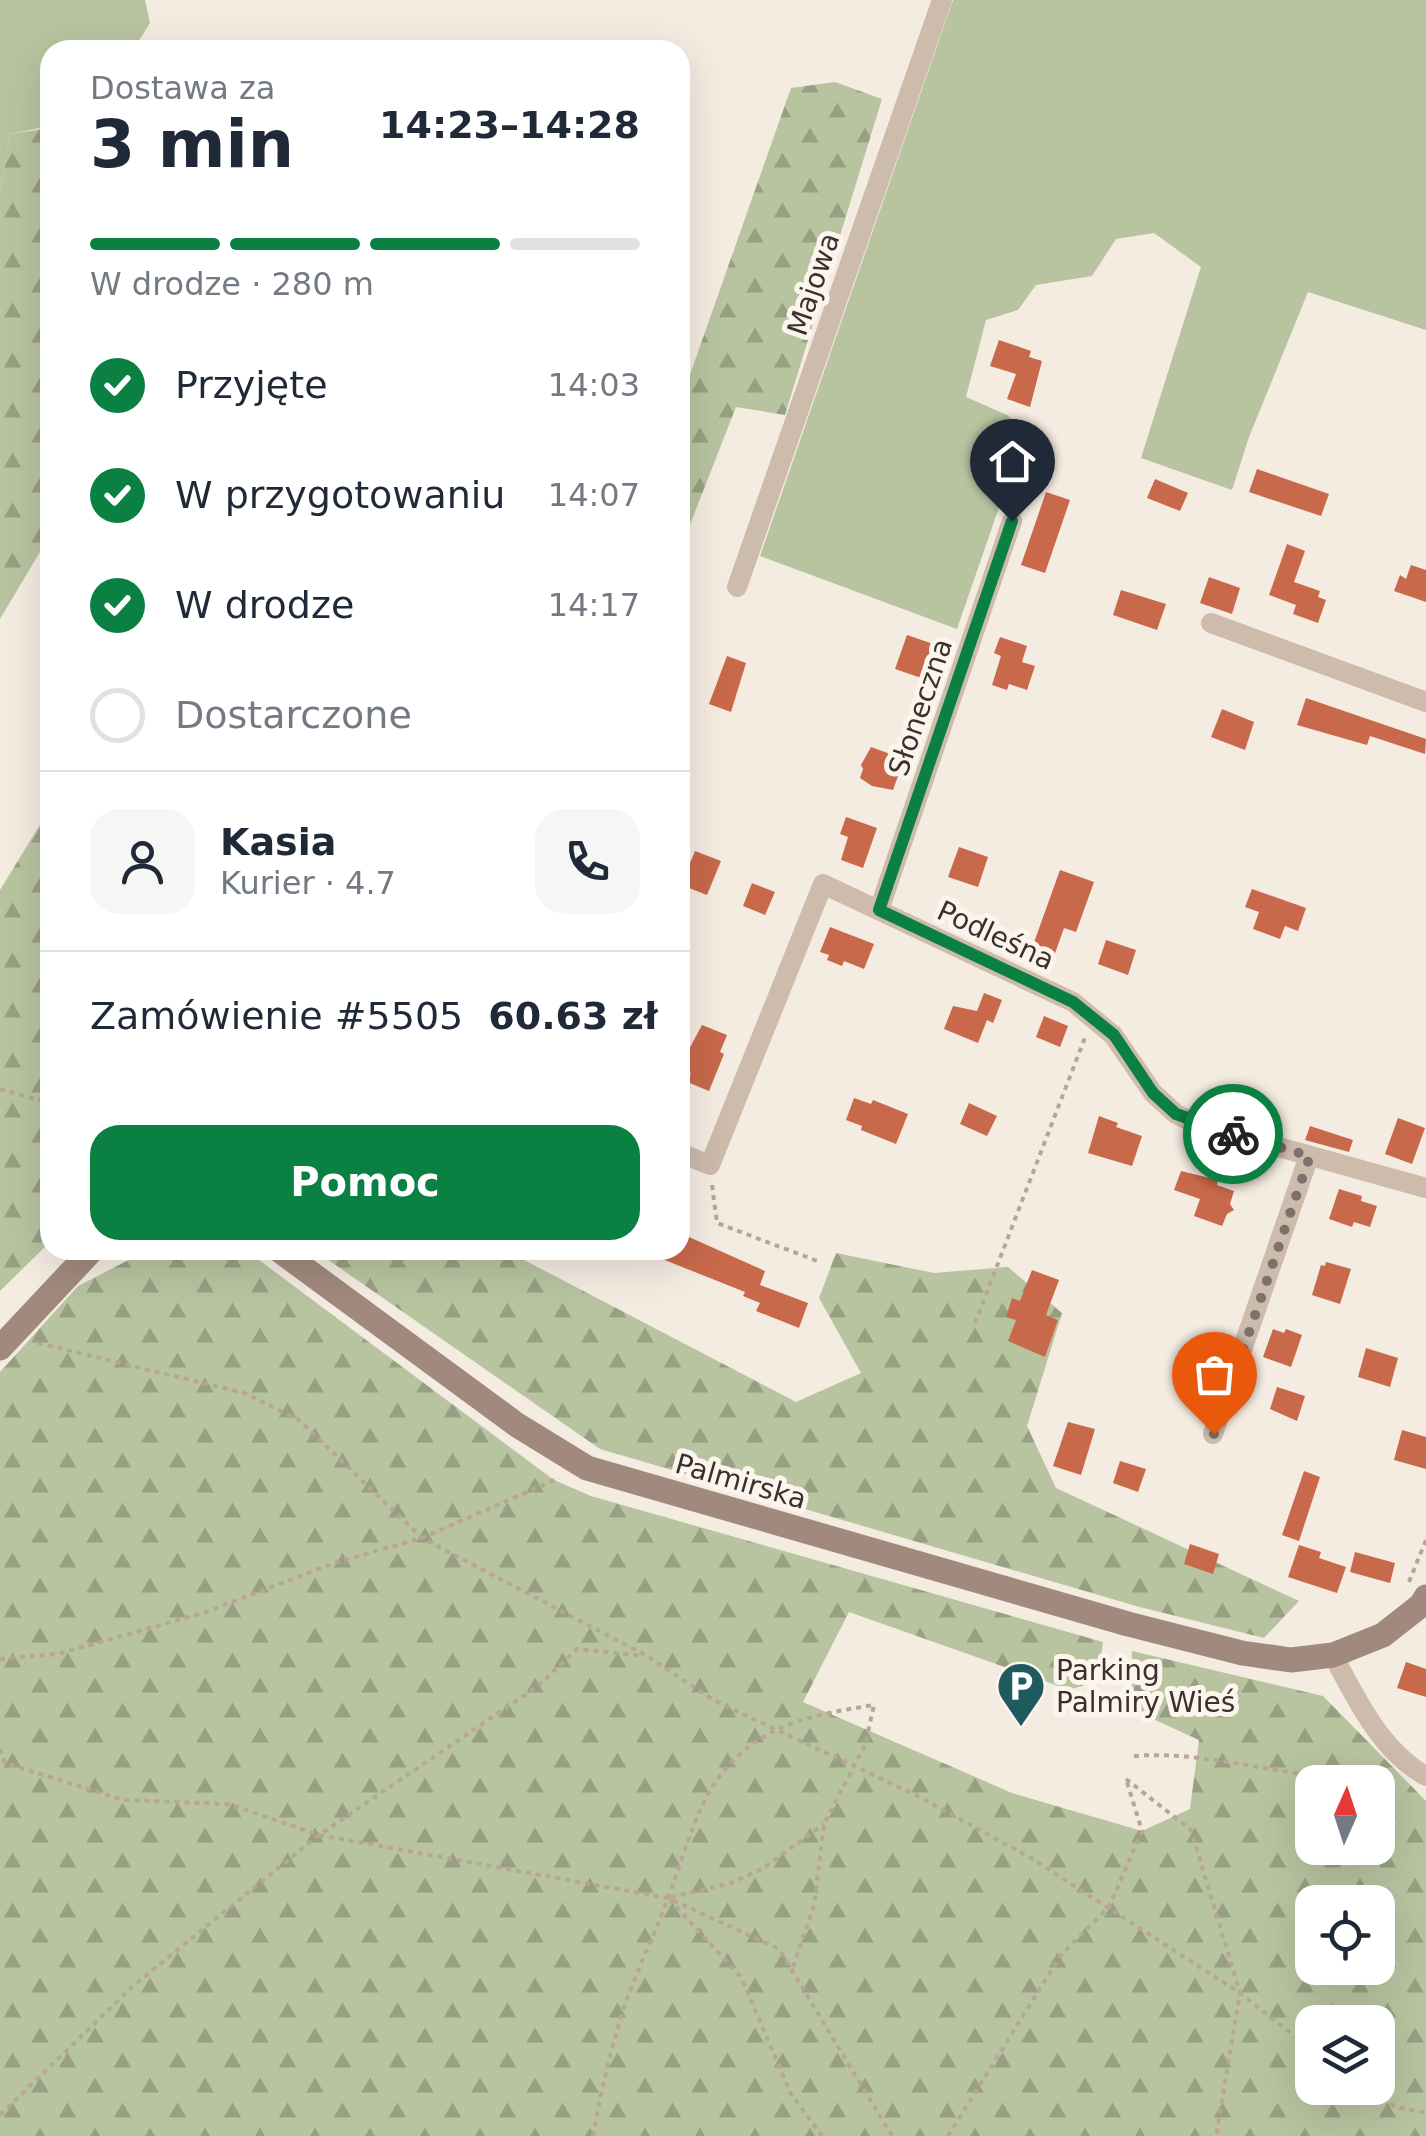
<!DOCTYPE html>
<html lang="pl">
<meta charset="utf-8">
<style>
body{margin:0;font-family:"DejaVu Sans",sans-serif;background:#f6f6f7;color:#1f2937;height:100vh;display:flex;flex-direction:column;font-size:38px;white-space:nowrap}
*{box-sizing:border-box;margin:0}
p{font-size:32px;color:#747a83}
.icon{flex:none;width:55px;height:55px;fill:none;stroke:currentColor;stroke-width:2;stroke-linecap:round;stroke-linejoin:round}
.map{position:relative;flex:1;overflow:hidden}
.sheet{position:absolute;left:40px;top:40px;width:650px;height:1220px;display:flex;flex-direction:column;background:#fff;border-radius:30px;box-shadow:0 10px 40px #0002}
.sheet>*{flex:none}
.needle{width:65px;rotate:3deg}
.buttons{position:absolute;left:1295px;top:1765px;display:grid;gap:20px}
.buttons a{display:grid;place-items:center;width:100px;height:100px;border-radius:20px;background:#fff;box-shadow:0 10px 40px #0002;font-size:50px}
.pin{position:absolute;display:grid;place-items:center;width:85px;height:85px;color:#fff;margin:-102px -42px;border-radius:50% 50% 50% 0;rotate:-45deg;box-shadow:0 0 10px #0007}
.pin .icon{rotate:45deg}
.courier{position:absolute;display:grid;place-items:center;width:100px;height:100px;margin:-50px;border:8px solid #0b8043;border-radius:50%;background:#fff;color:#222;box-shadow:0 2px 12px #0007}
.summary em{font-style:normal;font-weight:600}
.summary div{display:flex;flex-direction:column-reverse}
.summary{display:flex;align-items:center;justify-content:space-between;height:170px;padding:0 50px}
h1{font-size:65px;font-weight:600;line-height:75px}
.bar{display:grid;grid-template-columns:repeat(4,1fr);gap:15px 10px;align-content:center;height:120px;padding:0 50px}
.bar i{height:12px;border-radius:8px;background:#e0e1e3}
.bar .selected{background:#0b8043}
.bar p{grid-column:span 4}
.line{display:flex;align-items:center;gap:25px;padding:0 50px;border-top:2px solid #e0e1e3}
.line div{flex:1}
.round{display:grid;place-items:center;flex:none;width:105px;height:105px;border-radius:30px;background:#f6f6f7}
ol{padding:0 50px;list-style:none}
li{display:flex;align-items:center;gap:30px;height:110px}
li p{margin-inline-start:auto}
li .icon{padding:10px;border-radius:50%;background:#0b8043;color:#fff;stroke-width:4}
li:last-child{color:#747a83}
li i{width:55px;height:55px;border:5px solid #e0e1e3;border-radius:50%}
.primary-button{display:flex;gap:20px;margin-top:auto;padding:20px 50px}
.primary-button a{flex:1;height:115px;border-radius:30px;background:#0b8043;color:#fff;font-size:40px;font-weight:600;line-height:115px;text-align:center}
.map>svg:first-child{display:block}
.grass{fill:#b8c4a0}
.forest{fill:url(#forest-firs);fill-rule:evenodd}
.building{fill:#c8694b}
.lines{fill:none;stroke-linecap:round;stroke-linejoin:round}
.path{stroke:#b9a596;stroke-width:4;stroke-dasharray:5 5;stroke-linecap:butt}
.street{stroke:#cdbbac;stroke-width:20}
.secondary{stroke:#a18a7d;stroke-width:25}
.done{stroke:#7c716b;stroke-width:10;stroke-dasharray:0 18}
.route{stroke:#0b8043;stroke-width:12}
.labels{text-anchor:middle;stroke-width:10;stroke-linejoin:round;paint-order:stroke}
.street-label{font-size:28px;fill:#3b302b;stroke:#fbf5ee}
.poi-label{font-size:28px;fill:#3b302b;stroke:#fbf5ee;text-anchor:start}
</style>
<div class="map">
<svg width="1426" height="2136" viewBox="0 0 1426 2136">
<defs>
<pattern id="forest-firs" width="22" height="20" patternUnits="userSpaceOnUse" patternTransform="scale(2.5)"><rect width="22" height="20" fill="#b8c4a0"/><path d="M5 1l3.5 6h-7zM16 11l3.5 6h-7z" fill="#97a083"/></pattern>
</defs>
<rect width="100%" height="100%" fill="#f4ebe1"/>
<g class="grass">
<path d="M0,0H145L150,23L133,50H50V126L10,134L0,192Z"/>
<path d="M953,0H1426V330L1308,292L1249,437L1232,490L1141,458L1201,267L1154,233L1116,239L1092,276L1036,285L1018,310L986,320L966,397L1007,415L1025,432L957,629L760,556Z"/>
</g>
<g class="forest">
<path d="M835,82L882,99L785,415L736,407L680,550V403L791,88Z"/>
<path d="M49,128L50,535L0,619V192L10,134Z"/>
<path d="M50,813V1242L0,1291V890L46,815Z"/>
<path d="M148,1250H228L255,1257L554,1480L591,1496L1103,1642L1098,1680L1070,1690L849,1612L803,1702L1012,1793L1142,1831L1190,1809L1199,1740L1131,1709L1132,1651L1323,1696L1426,1801V2136H0V1372L78,1286ZM1312,1782H1378V1848H1312ZM1378,1902V1968H1312V1902ZM1378,2022V2088H1312V2022Z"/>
<path d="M314,1250H505L796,1402L861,1373L819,1298L836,1253L934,1273L1008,1267L1062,1313L1027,1426L1056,1488L1299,1601L1264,1638L1136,1606L600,1449Z"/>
</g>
<g class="building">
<path d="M999,340L1031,351L1029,357L1042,361L1030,407L1007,399L1016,374L990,366Z"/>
<path d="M1257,469L1329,494L1321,516L1249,492Z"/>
<path d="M1155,479L1188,493L1180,511L1147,498Z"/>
<path d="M1046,492L1070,500L1045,573L1021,565Z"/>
<path d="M1287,544L1305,551L1294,582L1320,591L1318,597L1326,600L1318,623L1293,614L1296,605L1269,595Z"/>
<path d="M1411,565L1426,570V602L1394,591L1400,575L1406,579Z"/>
<path d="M1209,577L1240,588L1232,614L1200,603Z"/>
<path d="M1121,590L1166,604L1157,630L1113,615Z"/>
<path d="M907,635L942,647L930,681L895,669Z"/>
<path d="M1000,637L1027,646L1022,662L1035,666L1027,690L1009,684L1007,690L992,685L1001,656L994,653Z"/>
<path d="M727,656L746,663L731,712L709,704Z"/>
<path d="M1306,698L1426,739L1425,754L1370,736L1367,745L1297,725Z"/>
<path d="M1222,709L1254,722L1245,750L1211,737Z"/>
<path d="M871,747L904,759L893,790L872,786L860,778L863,769L861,765Z"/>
<path d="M846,817L877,828L863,868L841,860L848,837L840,834Z"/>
<path d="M959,847L988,857L978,887L948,877Z"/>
<path d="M695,851L721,861L707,895L681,885Z"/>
<path d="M1060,870L1094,882L1076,932L1064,928L1054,956L1032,948Z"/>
<path d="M752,883L775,892L765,915L743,906Z"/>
<path d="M1252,889L1306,908L1298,931L1285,926L1280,939L1253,929L1259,912L1245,907Z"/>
<path d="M830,927L874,944L864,969L844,961L842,966L827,960L829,955L820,952Z"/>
<path d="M1106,940L1136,950L1128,975L1098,964Z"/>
<path d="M984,993L1002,1000L993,1023L987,1020L978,1043L944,1029L953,1006L977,1011Z"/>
<path d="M1044,1016L1068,1026L1060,1047L1036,1037Z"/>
<path d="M702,1025L727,1035L720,1052L724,1054L709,1091L687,1082L691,1073L680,1066Z"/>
<path d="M854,1098L871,1104L873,1100L908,1114L896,1144L861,1130L862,1126L846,1120Z"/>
<path d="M969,1103L997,1116L987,1136L960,1124Z"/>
<path d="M1099,1116L1118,1123L1116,1127L1142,1136L1132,1166L1088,1153Z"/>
<path d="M1398,1118L1425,1128L1412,1164L1385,1154Z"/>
<path d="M1310,1126L1353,1140L1349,1152L1305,1140Z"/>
<path d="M1181,1171L1218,1180L1217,1185L1234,1191L1230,1204L1234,1210L1227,1214L1222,1226L1194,1216L1200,1199L1174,1190Z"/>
<path d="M1339,1189L1362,1196L1361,1201L1377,1206L1370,1227L1354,1222L1352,1227L1329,1219Z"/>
<path d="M680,1233L765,1271L760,1285L808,1303L799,1328L756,1311L760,1303L743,1296L745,1292L642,1251L680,1250Z"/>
<path d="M1326,1262L1351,1269L1340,1304L1312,1295L1321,1265L1325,1266Z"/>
<path d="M1032,1270L1059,1280L1046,1315L1058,1320L1045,1357L1008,1341L1016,1320L1006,1317L1012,1298L1020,1301Z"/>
<path d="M1273,1329L1284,1333L1286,1329L1302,1335L1291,1367L1263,1357Z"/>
<path d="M1366,1348L1398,1358L1390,1387L1358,1377Z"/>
<path d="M1277,1387L1305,1396L1297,1421L1270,1409Z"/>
<path d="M1068,1422L1095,1429L1081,1475L1053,1466Z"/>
<path d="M1402,1430L1426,1437V1469L1394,1460Z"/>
<path d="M1120,1461L1146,1469L1138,1492L1113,1483Z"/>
<path d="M1304,1471L1320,1477L1299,1541L1282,1535Z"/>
<path d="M1190,1544L1219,1554L1213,1574L1184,1564Z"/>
<path d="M1299,1545L1321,1552L1319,1558L1346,1567L1337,1593L1288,1577Z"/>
<path d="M1355,1552L1395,1563L1390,1583L1350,1572Z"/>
<path d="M1406,1662L1426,1669V1697L1397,1688Z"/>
</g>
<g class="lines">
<g class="path">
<path d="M0,1089L50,1103"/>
<path d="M712,1185L717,1223L820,1262"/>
<path d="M975,1323L1086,1035"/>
<path d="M38,1343L244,1393L299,1420L422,1538L647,1656L715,1701L914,1794L1031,1858L1240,1993L1312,2050"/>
<path d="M1409,1582L1426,1540"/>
<path d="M0,1659L58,1654L203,1613L337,1562L422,1538L559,1478"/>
<path d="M0,1749L5,1763L123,1800L229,1804L319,1835L668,1898L779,1949L892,2136"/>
<path d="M1134,1756C1221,1749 1310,1789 1392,1775"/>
<path d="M1126,1779L1191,1830L1240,1993L1216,2136"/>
<path d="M1365,2088L1396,2107L1426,2113"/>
<path d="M0,2115L132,1987L319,1835L538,1686L577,1649L644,1656"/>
<path d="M593,2136C600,2096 609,2056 621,2017C633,1978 652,1941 666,1903C687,1851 696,1793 740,1754C778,1720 825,1713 874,1705L865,1745L824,1824L814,1905L792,1970"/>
<path d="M822,2136L791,2094L741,1977L668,1898L731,1883L762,1869L824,1824"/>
<path d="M948,2136L1061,1955L1109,1907L1142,1831L1126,1779"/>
</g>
<g class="street">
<path d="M737,587L942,0"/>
<path d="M1211,623L1426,702"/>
<path d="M879,910L1012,521"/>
<path d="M680,1153L710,1165L823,884L1073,1002L1113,1035L1153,1093L1176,1114L1199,1125L1426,1188"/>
<path d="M1213,1434L1309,1156"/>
<path d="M1333,1655C1356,1699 1381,1751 1426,1776"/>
</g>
<g class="secondary">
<path d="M279,1250L517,1425L587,1468L1128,1624L1242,1653L1291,1660L1333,1655L1383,1635L1421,1605L1426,1597"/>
<path d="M0,1348L92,1250"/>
</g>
</g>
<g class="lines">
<path class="done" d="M1214,1434L1310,1156L1233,1134"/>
<path class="route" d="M1012,521L879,910L1073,1002L1114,1035L1153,1093L1176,1114L1233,1134"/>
</g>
<defs>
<g id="parking-pin" transform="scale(2.5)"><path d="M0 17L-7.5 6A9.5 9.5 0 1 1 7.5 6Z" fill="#1f5a5e" stroke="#fbf5ee"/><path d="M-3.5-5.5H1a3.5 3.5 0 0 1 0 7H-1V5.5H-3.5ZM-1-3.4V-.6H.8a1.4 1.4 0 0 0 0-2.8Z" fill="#fff"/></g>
</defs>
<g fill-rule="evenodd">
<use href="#parking-pin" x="1021" y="1686"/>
</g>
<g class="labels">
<g class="street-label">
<text transform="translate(813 284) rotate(-71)" y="10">Majowa</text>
<text transform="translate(920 707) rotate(-71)" y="10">Słoneczna</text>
<text transform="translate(996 935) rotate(25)" y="10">Podleśna</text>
<text transform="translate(741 1481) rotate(16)" y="10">Palmirska</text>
</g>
<g class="poi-label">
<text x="1056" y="1680">Parking<tspan x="1056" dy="32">Palmiry Wieś</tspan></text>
</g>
</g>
</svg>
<div class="buttons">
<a><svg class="needle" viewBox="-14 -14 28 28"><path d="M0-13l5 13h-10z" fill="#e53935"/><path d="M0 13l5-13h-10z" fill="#747a83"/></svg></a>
<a><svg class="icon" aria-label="locate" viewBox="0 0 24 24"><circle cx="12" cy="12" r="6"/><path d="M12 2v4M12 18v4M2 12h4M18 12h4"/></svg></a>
<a><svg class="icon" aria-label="layers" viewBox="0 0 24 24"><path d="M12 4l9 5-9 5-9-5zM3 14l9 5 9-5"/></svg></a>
</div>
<div class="pin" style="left:1214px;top:1434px;background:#ea580c"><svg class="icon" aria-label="bag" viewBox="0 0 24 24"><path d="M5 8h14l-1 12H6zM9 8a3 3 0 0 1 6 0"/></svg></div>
<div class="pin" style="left:1012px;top:521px;background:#1f2937"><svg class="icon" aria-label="home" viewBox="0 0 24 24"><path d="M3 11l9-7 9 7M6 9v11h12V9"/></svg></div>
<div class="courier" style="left:1233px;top:1134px"><svg class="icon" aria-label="bike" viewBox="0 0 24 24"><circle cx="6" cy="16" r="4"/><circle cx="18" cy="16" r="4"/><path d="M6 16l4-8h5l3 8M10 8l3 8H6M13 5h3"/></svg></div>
<section class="sheet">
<div class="summary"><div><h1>3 min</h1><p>Dostawa za</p></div><em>14:23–14:28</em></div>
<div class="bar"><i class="selected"></i><i class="selected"></i><i class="selected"></i><i></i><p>W drodze · 280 m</p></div>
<ol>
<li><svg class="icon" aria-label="check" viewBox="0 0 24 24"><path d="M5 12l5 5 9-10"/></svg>Przyjęte<p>14:03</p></li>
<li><svg class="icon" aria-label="check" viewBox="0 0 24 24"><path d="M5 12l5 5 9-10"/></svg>W przygotowaniu<p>14:07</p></li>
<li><svg class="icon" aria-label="check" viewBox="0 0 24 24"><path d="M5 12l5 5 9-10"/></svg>W drodze<p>14:17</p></li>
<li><i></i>Dostarczone</li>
</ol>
<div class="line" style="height:180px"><a class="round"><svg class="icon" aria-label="person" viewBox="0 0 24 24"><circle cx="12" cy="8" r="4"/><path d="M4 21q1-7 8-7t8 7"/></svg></a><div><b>Kasia</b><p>Kurier · 4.7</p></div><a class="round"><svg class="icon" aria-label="phone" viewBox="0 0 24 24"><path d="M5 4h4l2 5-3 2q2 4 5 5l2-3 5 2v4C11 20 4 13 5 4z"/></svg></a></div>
<div class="line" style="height:130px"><div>Zamówienie #5505</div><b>60.63 zł</b></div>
<div class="primary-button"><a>Pomoc</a></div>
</section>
</div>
